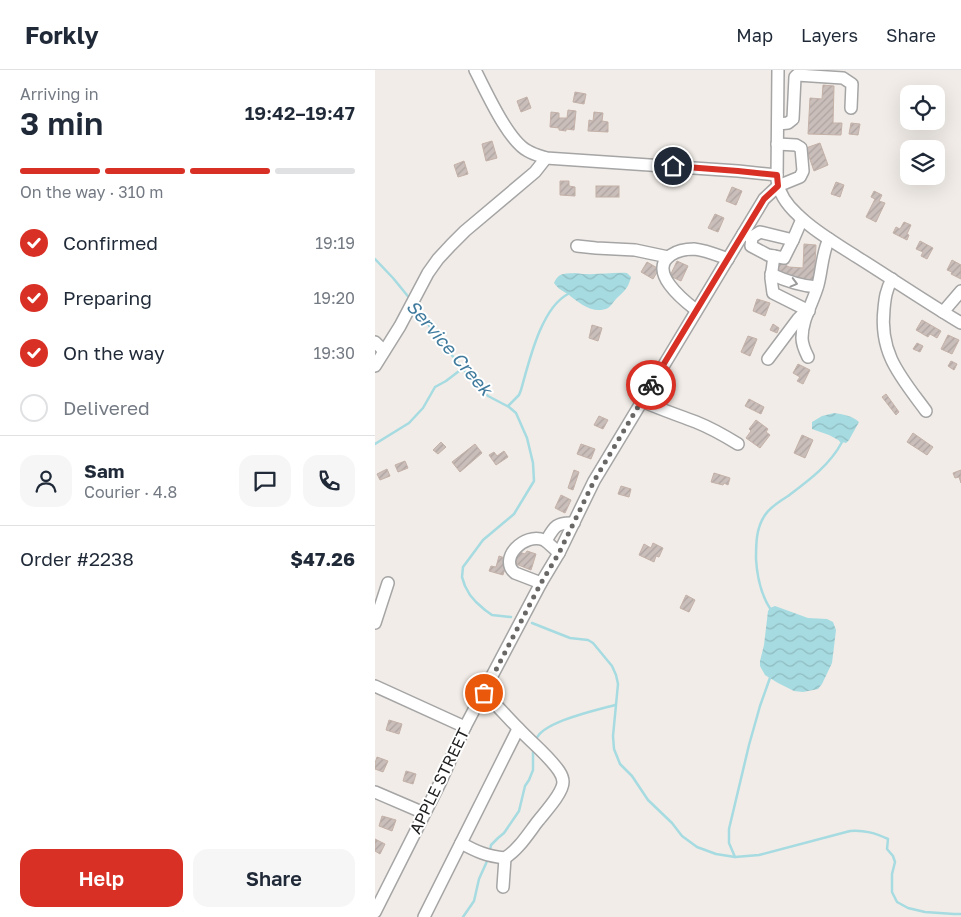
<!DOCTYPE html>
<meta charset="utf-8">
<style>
body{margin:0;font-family:"Golos Text",sans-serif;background:#f6f6f7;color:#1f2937;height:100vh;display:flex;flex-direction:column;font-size:19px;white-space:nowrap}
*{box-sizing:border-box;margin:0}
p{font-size:16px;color:#747a83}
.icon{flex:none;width:28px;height:28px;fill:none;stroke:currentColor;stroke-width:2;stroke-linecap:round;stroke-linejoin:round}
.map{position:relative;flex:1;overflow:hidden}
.drawer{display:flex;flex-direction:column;background:#fff;width:375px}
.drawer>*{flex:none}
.tools{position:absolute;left:525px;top:15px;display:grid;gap:10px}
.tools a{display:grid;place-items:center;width:45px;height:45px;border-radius:10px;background:#fff;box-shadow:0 5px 20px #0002;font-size:25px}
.pin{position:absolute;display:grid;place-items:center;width:42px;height:42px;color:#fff;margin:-21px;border:2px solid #fff;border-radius:50%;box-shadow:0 1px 5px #0007}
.courier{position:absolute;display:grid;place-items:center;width:50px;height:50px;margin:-25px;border:4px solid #d93025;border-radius:50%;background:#fff;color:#222;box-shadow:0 1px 6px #0007}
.head em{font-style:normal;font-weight:600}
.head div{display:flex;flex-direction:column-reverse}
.head{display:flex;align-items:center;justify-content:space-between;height:85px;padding:0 20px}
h1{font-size:32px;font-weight:600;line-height:38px}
.bar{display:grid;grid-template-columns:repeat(4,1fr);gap:8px 5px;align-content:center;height:60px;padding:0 20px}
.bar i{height:6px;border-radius:4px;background:#e0e1e3}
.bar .on{background:#d93025}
.bar p{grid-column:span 4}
.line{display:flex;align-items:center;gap:12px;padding:0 20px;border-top:1px solid #e0e1e3}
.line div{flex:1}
.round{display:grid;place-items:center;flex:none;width:52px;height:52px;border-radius:15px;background:#f6f6f7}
ol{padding:0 20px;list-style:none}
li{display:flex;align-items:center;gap:15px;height:55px}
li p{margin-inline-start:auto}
li .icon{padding:5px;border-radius:50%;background:#d93025;color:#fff;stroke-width:4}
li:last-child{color:#747a83}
li i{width:28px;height:28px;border:2px solid #e0e1e3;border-radius:50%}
.cta{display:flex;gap:10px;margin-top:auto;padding:10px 20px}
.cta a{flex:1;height:58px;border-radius:15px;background:#d93025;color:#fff;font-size:20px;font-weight:600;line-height:58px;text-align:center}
.cta a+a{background:#f6f6f7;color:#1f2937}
header{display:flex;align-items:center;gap:30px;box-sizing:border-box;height:70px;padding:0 25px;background:#fff;border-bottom:1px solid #e0e1e3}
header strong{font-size:24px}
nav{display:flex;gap:28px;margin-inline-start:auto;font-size:18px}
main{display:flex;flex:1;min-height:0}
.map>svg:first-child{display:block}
.water{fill:url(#water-waves)}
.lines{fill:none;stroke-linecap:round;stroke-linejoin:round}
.stream{stroke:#a6dbe1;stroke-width:2.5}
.building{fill:url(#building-hatch);stroke:#c4b1a8}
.minor-casing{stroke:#a5a5a5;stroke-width:14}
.minor{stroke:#fff;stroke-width:11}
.oneway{stroke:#9b9b9b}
.done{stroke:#6a6866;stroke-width:5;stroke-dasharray:0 9}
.route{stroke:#d93025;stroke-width:6}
.labels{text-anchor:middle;stroke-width:4;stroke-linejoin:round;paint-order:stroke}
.street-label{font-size:16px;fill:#212121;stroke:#fff}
.water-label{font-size:18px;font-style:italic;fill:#407b9d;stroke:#fff}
</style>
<header>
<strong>Forkly</strong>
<nav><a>Map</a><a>Layers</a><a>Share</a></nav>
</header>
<main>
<section class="drawer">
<div class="head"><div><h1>3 min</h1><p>Arriving in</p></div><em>19:42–19:47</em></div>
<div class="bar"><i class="on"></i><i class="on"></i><i class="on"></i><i></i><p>On the way · 310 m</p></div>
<ol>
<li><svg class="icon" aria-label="check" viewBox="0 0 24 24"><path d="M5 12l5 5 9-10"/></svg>Confirmed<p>19:19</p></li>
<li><svg class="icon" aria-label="check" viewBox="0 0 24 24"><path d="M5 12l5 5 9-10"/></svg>Preparing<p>19:20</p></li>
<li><svg class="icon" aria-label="check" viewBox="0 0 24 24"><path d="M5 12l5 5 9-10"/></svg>On the way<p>19:30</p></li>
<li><i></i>Delivered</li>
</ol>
<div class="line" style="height:90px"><a class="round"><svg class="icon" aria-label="person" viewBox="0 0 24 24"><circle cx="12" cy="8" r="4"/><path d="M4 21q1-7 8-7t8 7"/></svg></a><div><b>Sam</b><p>Courier · 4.8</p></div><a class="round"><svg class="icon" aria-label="chat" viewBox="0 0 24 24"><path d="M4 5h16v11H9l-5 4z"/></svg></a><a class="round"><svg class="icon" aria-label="phone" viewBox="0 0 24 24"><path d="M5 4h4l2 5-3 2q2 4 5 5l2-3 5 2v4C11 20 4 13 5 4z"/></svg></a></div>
<div class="line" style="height:65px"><div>Order #2238</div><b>$47.26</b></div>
<div class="cta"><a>Help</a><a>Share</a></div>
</section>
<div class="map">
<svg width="586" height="847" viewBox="0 0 586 847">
<defs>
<pattern id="water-waves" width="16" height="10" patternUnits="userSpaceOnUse" patternTransform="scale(1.25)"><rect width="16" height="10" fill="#a6dbe1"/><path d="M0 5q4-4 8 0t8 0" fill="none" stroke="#8fbcc1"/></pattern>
<pattern id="building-hatch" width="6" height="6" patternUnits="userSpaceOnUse" patternTransform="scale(1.25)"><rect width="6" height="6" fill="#cabeba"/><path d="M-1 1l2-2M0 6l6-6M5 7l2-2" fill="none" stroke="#ada3a0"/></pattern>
</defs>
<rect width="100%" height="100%" fill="#f1ece7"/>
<g class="water">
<path d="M200,203C218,206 235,202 252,203L256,207C253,219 249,221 241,229C238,232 236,236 233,238C219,245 204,233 194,225C188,221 183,219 179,213C184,202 189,204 200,203Z"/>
<path d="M459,343C467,344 478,346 484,352L474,370L471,373L467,372L454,365L437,359V352L447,346Z"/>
<path d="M400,536L433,548L452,549L458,552L461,560L457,593L447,614L443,619L428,622L419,621L403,613L390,605L385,596V591L389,575L393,541L395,538Z"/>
</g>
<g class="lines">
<g class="stream">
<path d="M0,189L18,208L36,230"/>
<path d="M41,236L59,263L92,304L113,326L134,337L141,343L152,368L158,393L159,411L139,444L108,470L91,493L88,497L87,507L90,516L95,525L101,532L110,540L117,545L136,547"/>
<path d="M133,336L144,325L146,320C154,292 166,238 193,224"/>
<path d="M0,374L34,353L48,338L60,317L71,311L88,298"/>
<path d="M396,540C386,525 382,506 381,489C381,474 381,458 390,445C395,437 405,431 413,426C433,411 455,395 467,372L465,370"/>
<path d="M157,553L195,568L213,570L218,573L237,596L241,605L243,614L238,666L239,679L245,694L257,706L273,730L297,753L307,766L322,777L341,784L360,787L384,785L475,761C490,760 500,763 513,769L512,779L518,786L520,792L517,804V822L522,832L533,838L550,842L579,844H586"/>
<path d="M161,670C166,652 222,640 240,635"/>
<path d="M115,781L116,775L123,768L129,763L144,741L150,716L154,710L158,700V682L159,678"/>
<path d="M360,787L354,773V759L374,675L385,636L396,605"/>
<path d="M88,847L99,831L104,809L113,789"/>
</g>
</g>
<g class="building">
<path d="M448,15L459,16L458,53H467L466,65L433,64L435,28L447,29Z"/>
<path d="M200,22L211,24L209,34L198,32Z"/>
<path d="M152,27L156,38L146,42L142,31Z"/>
<path d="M193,40L201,41L199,60L191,59V61L184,60V58L175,57L176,42L184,43V48H192Z"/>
<path d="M219,42L228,43L227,51L233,52V62L213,61L214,50L218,51Z"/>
<path d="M476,53L485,54L483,65L474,64Z"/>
<path d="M117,71L122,88L111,91L107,74Z"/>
<path d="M445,73L453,95L439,101L431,78Z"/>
<path d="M89,91L93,104L83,107L79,95Z"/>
<path d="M185,111H194V116L200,117V126L185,125Z"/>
<path d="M461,112L469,115L465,127L456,124Z"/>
<rect x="221" y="116" width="23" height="11"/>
<path d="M357,117L367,121L361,135L351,131Z"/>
<path d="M499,121L507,125L504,131L510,133L501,152L491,147L500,129L496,127Z"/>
<path d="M340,144L349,148L343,162L333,158Z"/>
<path d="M529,152L536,155L532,164L534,165L532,170L518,163L521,157L525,159Z"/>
<path d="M545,171L558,178L552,189L546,186L548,182L541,179Z"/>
<path d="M429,174L441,175L439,211L413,209L400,203L403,191L414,197L428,198Z"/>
<path d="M577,190L586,195V209L576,204L577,202L572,200Z"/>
<path d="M302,191L313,196L306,211L295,206Z"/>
<path d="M272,192L284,199L278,209L266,202Z"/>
<path d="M382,229L395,233L390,246L378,241Z"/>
<path d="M547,250L566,261L562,268L555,264L553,267L541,260Z"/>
<path d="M398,254L404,258L402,263L395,260Z"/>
<path d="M217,255L227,258L223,271L214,268Z"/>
<path d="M573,265L584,270L577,284L566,279Z"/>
<path d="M373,266L382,269L375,286L366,282Z"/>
<path d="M542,273L548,276L545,282L538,279Z"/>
<path d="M576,291L582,294L579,300L573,296Z"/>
<path d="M423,294L435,300L428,314L422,311L425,307L418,303Z"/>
<path d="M511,324L524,342L521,345L507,327Z"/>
<path d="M374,329L389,337L386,344L370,336Z"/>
<path d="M224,346L233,350L228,359L219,355Z"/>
<path d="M381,350L393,359L391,362L395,365L385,378L371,368L376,361L374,359Z"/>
<path d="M538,363L558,377L552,385L532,372Z"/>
<path d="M427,365L438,370L430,388L419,383Z"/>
<path d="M66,372L71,377L63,384L58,380Z"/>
<path d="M100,374L107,383L85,402L77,392Z"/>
<path d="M206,374L220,379L216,389L202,384Z"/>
<path d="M129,381L133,387L121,395L114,385L119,382L122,386Z"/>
<path d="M30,391L33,398L23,402L20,395Z"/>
<path d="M12,399L15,406L5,410L2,404Z"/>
<path d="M199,400L204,402L198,420L193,418Z"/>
<path d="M586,400V413L584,407L580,408L578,403Z"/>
<path d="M339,403L355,408L353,415L349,413L348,415L336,412Z"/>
<path d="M246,416L256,419L254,427L243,424Z"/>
<path d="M186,425L196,430L190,443L180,438Z"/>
<path d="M278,473L288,478L284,487L281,486L279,492L264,485L269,474L276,478Z"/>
<path d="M142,481L150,484L152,481L161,484L156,500L141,494L142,491L139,490Z"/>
<path d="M124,486L133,489L128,505L114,501L116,496L121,497Z"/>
<path d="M311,525L320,530L314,542L305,538Z"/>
<path d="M14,650L27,654L24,664L11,660Z"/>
<path d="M2,687L13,691L8,702L0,699V693Z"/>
<path d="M31,701L41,704L38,714L28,711Z"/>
<path d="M7,746L21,750L17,761L4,756Z"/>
<path d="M0,769L10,774L5,784L0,781Z"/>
</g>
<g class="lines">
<g class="minor-casing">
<g id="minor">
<path d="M100,0C111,21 133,71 153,81C158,84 165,86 171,88L363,101L402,105"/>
<path d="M403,0L402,110C404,123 413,136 423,145C440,162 462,174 482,187C517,209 551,232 586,253"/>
<path d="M403,54L413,53L418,49L420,7L422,5L468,8L477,14L476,38"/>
<path d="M368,164L377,167L385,162L418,170L427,149"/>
<path d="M377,167L376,176L393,185L409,188L418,170"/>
<path d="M202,176L221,178L260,180L293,187"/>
<path d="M399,186L396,208L398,223L434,241"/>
<path d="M396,204C411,211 426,216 442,217"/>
<path d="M517,209C511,220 510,228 509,239C504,284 526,307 551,341"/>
<path d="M321,240C308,230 272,201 296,185C302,181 311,179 319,179C330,180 342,185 353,189"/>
<path d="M568,242L586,221"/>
<path d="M0,272L9,281"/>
<path d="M433,287C430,281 427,275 427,268C427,249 438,233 443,215C447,200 447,183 454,169"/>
<path d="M393,289L423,249L428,244H432"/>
<path d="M0,296L25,256L53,203L63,189L76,175L90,161L160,102L171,88"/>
<path d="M267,331C284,339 303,345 321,352C336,358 350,366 363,374"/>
<path d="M171,471C179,457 181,452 199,453"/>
<path d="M166,513L140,503C123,489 149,462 169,470C174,473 179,479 184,483"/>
<path d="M0,553L13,513"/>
<path d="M0,616L90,657"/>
<path d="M0,722L49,743"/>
<path d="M86,773C102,782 112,786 130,788C144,779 153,764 163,751C170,742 188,723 188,712C188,708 186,704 184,701C173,685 157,673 144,659C132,647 121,634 109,623"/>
<path d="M128,817L130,788"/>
<path d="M0,842L66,711L90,657L166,513L184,483L219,411L389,129L403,116L425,107L428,101L426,78L421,75L402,74"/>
<path d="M49,847L143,659"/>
</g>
</g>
<use href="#minor" class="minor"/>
</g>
<defs><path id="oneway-chevron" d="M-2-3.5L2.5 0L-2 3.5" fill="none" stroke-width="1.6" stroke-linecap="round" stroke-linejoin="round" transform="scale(1.25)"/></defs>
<use class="oneway" href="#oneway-chevron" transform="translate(419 213) rotate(15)"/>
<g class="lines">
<path class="done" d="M109,623L166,513L184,483L219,411L276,315"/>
<path class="route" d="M276,315L389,129L403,116L402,105L363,101L298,96"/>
</g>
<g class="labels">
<g class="street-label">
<text transform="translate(64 711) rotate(-64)" y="6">APPLE STREET</text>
</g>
<g class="water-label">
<text transform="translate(74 278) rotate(49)" y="6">Service Creek</text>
</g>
</g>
</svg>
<div class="tools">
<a><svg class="icon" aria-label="locate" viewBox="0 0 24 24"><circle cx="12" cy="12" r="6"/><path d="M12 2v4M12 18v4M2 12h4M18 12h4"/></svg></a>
<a><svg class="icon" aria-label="layers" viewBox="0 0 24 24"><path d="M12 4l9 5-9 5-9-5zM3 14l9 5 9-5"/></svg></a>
</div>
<div class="pin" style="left:109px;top:623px;background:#ea580c"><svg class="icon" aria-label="bag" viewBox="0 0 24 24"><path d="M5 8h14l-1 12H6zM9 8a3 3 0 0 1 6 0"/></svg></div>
<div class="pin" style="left:298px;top:96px;background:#1f2937"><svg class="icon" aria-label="home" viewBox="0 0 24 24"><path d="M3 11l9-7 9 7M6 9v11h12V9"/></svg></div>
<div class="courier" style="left:276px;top:315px"><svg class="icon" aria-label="bike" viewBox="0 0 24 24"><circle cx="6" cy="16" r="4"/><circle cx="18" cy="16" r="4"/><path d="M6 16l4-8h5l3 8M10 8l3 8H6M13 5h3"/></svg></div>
</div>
</main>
